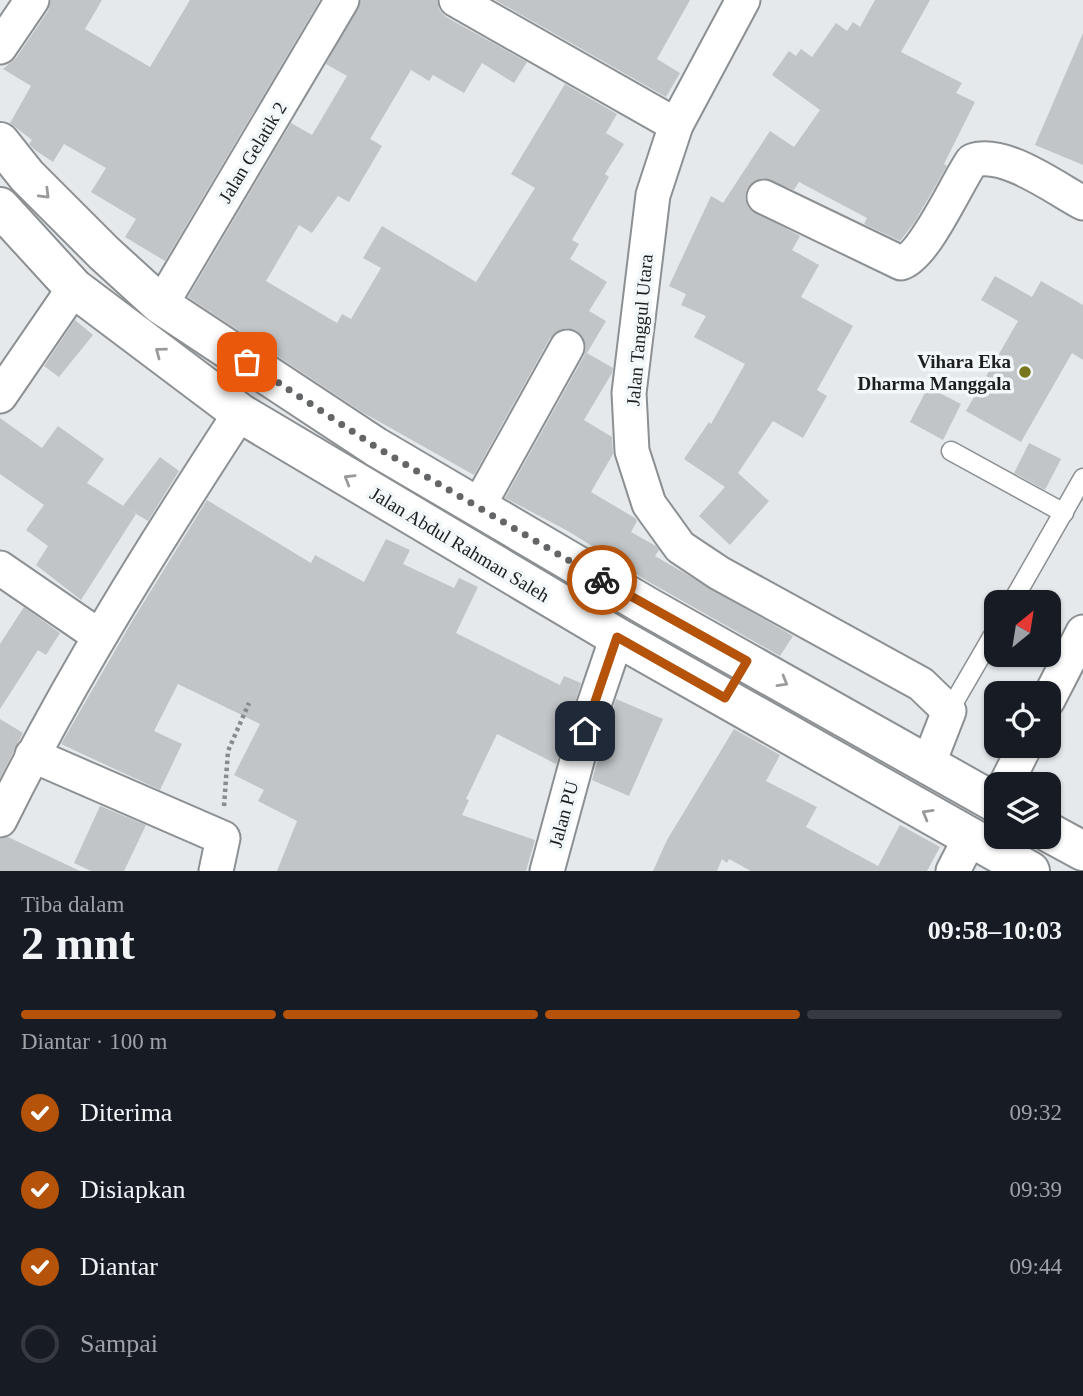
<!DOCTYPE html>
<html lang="id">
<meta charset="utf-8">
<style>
body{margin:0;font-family:"Times New Roman",serif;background:#242831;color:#f1f3f6;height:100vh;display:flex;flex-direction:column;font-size:26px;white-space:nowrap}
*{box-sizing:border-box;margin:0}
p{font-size:23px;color:#9ea1a6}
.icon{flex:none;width:38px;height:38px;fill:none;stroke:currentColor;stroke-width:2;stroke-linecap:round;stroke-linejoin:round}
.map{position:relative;height:871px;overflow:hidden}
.side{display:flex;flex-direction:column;background:#171b24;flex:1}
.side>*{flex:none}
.needle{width:46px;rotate:30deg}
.tools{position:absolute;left:984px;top:590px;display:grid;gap:14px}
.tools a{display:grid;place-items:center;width:77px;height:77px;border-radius:14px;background:#171b24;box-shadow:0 2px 5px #0004;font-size:35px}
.pin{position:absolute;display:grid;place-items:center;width:60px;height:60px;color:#fff;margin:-30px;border-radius:14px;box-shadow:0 4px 10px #0006}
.courier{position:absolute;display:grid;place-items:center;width:70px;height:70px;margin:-35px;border:5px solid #b45309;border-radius:50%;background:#fff;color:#222;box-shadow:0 2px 9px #0007}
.headline em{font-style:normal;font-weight:800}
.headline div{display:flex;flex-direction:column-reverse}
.headline{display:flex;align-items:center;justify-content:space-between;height:119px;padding:0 21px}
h1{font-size:46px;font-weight:800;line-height:52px}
.bar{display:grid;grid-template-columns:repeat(4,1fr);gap:10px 7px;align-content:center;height:84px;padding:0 21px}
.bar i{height:9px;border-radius:5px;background:#363941}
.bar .active{background:#b45309}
.bar p{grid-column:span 4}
ol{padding:0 21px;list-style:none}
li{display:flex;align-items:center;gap:21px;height:77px}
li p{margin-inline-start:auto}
li .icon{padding:7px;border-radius:50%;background:#b45309;color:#fff;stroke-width:4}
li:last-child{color:#9ea1a6}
li i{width:38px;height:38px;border:4px solid #363941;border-radius:50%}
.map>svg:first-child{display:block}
.building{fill:#c1c5c7}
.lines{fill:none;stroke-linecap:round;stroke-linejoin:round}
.lane-casing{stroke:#8c9092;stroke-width:21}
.street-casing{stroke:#8c9092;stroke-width:37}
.highway-casing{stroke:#8c9092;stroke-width:42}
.path{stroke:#888b8d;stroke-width:4.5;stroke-dasharray:3.5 3.5;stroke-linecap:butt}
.lane{stroke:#fff;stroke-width:18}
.street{stroke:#fff;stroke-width:33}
.highway{stroke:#fff;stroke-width:38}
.oneway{stroke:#999a9a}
.done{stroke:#636567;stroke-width:7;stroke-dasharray:0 12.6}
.route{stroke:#b45309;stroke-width:9}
.poi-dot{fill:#78761c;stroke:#f2f7f9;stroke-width:2.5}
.labels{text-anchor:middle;stroke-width:7;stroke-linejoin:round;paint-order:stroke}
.street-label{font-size:19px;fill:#1d1e1f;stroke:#f2f7f9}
.poi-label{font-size:19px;font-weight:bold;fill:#1d1e1f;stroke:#f2f7f9;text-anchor:end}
</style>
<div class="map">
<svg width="1083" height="871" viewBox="0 0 1083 871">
<rect width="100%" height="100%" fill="#e5e9ec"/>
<g class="building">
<path d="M51,0H102L85,29L150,67L190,0H320L165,261L125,237L136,219L91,192L106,168L64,144L53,162L35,150L29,144L32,140L10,123L31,86L3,69L16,58L48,11Z"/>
<path d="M361,0H437L439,9L446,17L527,62L514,83L482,63L464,93L433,75L429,81L411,70L370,139L382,146L349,202L338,196L312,233L299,225L266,281L337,323L342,314L351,319L381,268L363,258L382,226L476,282L535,188L511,174L565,84L617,114L606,133L624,144L605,174L609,177L572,240L579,244L570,259L607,282L589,311L606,321L587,353L613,368L612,373L584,420L612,437L613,454L591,492L635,518L637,521L631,532L656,546L659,550L655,556L793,636L780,656L649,582L568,531L505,498L584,356L586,346L577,331L566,328L550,338L474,475L362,412L188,297L291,123L312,135L347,76L326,64Z"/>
<path d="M495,0H690L657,59L680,73L666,97Z"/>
<path d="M875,0H930L901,52L962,83L956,93L975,102L944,164L947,166L914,223L900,241L864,224L867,218L799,182L794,190L762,178L747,188L745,198L749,208L800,236L792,250L819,265L801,297L853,326L817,390L827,396L803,438L773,421L738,473L769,501L730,545L699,516L725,487L684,459L709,422L711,424L745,364L694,337L706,316L681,305L686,294L669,286L711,196L723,203L770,131L794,147L820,110L772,75L789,51L796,56L801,49L812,57L836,23L847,31L853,22L860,27Z"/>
<path d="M1083,33V165L1035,145Z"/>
<path d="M995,276L1032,297L1041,281L1083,305V360L1072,353L1021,442L966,411L1018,321L981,300Z"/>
<path d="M75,320L93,335L59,377L44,366Z"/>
<path d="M928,387L961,404L943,440L910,422Z"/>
<path d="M0,418L42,448L58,426L104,459L87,483L136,514L81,600L36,565L48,546L26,530L44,505L0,474Z"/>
<path d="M1029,443L1061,459L1045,490L1014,473Z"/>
<path d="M160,457L179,471L148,521L123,506Z"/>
<path d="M207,500L311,563L315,555L364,582L386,539L410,550L403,564L454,588L459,578L478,587L456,633L560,685L564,676L581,683L556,764L497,734L466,799L469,800L462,815L535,840L526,871H277L297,821L258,801L264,790L234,775L260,724L178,684L154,731L182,744L160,790L61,744L131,623Z"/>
<path d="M24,607L60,633L46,655L38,650L0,709V644Z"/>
<path d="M616,699L663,719L629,796L592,780Z"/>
<path d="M0,719L23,733L0,778Z"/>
<path d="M734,729L780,755L766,781L817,807L806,827L878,866L900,825L940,847L927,871H751L729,859L727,863L722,859L717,871H653L667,840Z"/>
<path d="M100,806L146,825L124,871H91L74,863Z"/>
<path d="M8,837L80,871H0V839Z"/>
</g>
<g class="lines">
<g class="lane-casing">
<g id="lane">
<path d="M951,451L1064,513"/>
<path d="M1012,602L1083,478"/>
<path d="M949,711L996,630"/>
</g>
</g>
<g class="street-casing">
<g id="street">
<path d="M456,0L676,125"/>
<path d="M743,0L676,125L653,195L629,393L632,451L649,504L680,547L719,573L921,684L949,711L928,765"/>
<path d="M0,47L32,0"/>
<path d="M764,197L901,263C925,256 956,184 972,161C1003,149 1055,188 1083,203"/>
<path d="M161,305L342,0"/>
<path d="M0,396L74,288"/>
<path d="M478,507L567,347"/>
<path d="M0,568L99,636"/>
<path d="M1048,700L1083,632"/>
<path d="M32,755L223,838L216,871"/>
<path d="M1006,784L1025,746"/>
<path d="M0,820C70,678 154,545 240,413"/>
<path d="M547,871L585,731L617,637"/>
<path d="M953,871L970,838"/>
</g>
</g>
<g class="highway-casing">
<g id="highway">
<path d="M0,142L27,176L104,253L161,305L376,447L648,607L996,803"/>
<path d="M0,207L74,288L240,413L617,637L1030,871"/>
<path d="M1048,832L1083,851"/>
</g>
</g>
<path class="path" d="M224,806L228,751L249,703"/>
<use href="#lane" class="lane"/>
<use href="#street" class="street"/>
<use href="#highway" class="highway"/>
</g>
<defs><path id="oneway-chevron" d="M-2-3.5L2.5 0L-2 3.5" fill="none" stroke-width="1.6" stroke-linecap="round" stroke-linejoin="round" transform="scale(1.75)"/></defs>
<g class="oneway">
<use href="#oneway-chevron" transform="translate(45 194) rotate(45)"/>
<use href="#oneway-chevron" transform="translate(160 352) rotate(-143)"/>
<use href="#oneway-chevron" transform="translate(349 479) rotate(-149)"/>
<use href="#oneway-chevron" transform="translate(783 682) rotate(30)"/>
<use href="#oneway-chevron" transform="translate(927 814) rotate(-150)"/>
</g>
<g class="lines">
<path class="done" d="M247,362L376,447L602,580"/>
<path class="route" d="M585,731L617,637L725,698L747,661L602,580"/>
</g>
<circle class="poi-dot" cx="1025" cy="372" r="7"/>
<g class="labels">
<g class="street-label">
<text transform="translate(252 152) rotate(-59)" y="7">Jalan Gelatik 2</text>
<text transform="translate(639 330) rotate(-85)" y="7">Jalan Tanggul Utara</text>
<text transform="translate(460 544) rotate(31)" y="7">Jalan Abdul Rahman Saleh</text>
<text transform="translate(563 814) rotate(-75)" y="7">Jalan PU</text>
</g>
<g class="poi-label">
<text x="1011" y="368">Vihara Eka<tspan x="1011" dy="22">Dharma Manggala</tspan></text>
</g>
</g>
</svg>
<div class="tools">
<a><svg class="needle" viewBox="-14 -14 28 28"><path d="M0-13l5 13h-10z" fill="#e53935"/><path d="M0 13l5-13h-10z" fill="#9ea1a6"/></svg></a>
<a><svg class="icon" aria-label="locate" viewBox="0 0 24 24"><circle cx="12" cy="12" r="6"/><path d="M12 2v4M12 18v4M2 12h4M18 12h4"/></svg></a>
<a><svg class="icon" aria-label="layers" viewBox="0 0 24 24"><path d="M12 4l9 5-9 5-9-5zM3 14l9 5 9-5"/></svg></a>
</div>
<div class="pin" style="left:247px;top:362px;background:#ea580c"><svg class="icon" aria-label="bag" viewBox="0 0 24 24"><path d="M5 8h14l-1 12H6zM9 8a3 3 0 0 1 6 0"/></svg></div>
<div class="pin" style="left:585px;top:731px;background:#1f2937"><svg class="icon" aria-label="home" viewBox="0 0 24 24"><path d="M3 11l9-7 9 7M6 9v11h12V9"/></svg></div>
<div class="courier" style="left:602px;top:580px"><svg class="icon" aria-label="bike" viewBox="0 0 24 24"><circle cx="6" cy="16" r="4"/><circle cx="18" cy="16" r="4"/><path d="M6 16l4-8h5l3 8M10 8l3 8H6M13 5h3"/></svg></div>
</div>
<section class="side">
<div class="headline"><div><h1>2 mnt</h1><p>Tiba dalam</p></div><em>09:58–10:03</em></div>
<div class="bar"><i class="active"></i><i class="active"></i><i class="active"></i><i></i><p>Diantar · 100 m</p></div>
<ol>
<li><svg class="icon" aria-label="check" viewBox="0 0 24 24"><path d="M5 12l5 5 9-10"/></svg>Diterima<p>09:32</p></li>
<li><svg class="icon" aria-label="check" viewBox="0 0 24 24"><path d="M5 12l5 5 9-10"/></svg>Disiapkan<p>09:39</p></li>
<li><svg class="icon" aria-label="check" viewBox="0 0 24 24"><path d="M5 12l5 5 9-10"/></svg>Diantar<p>09:44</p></li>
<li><i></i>Sampai</li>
</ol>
</section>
